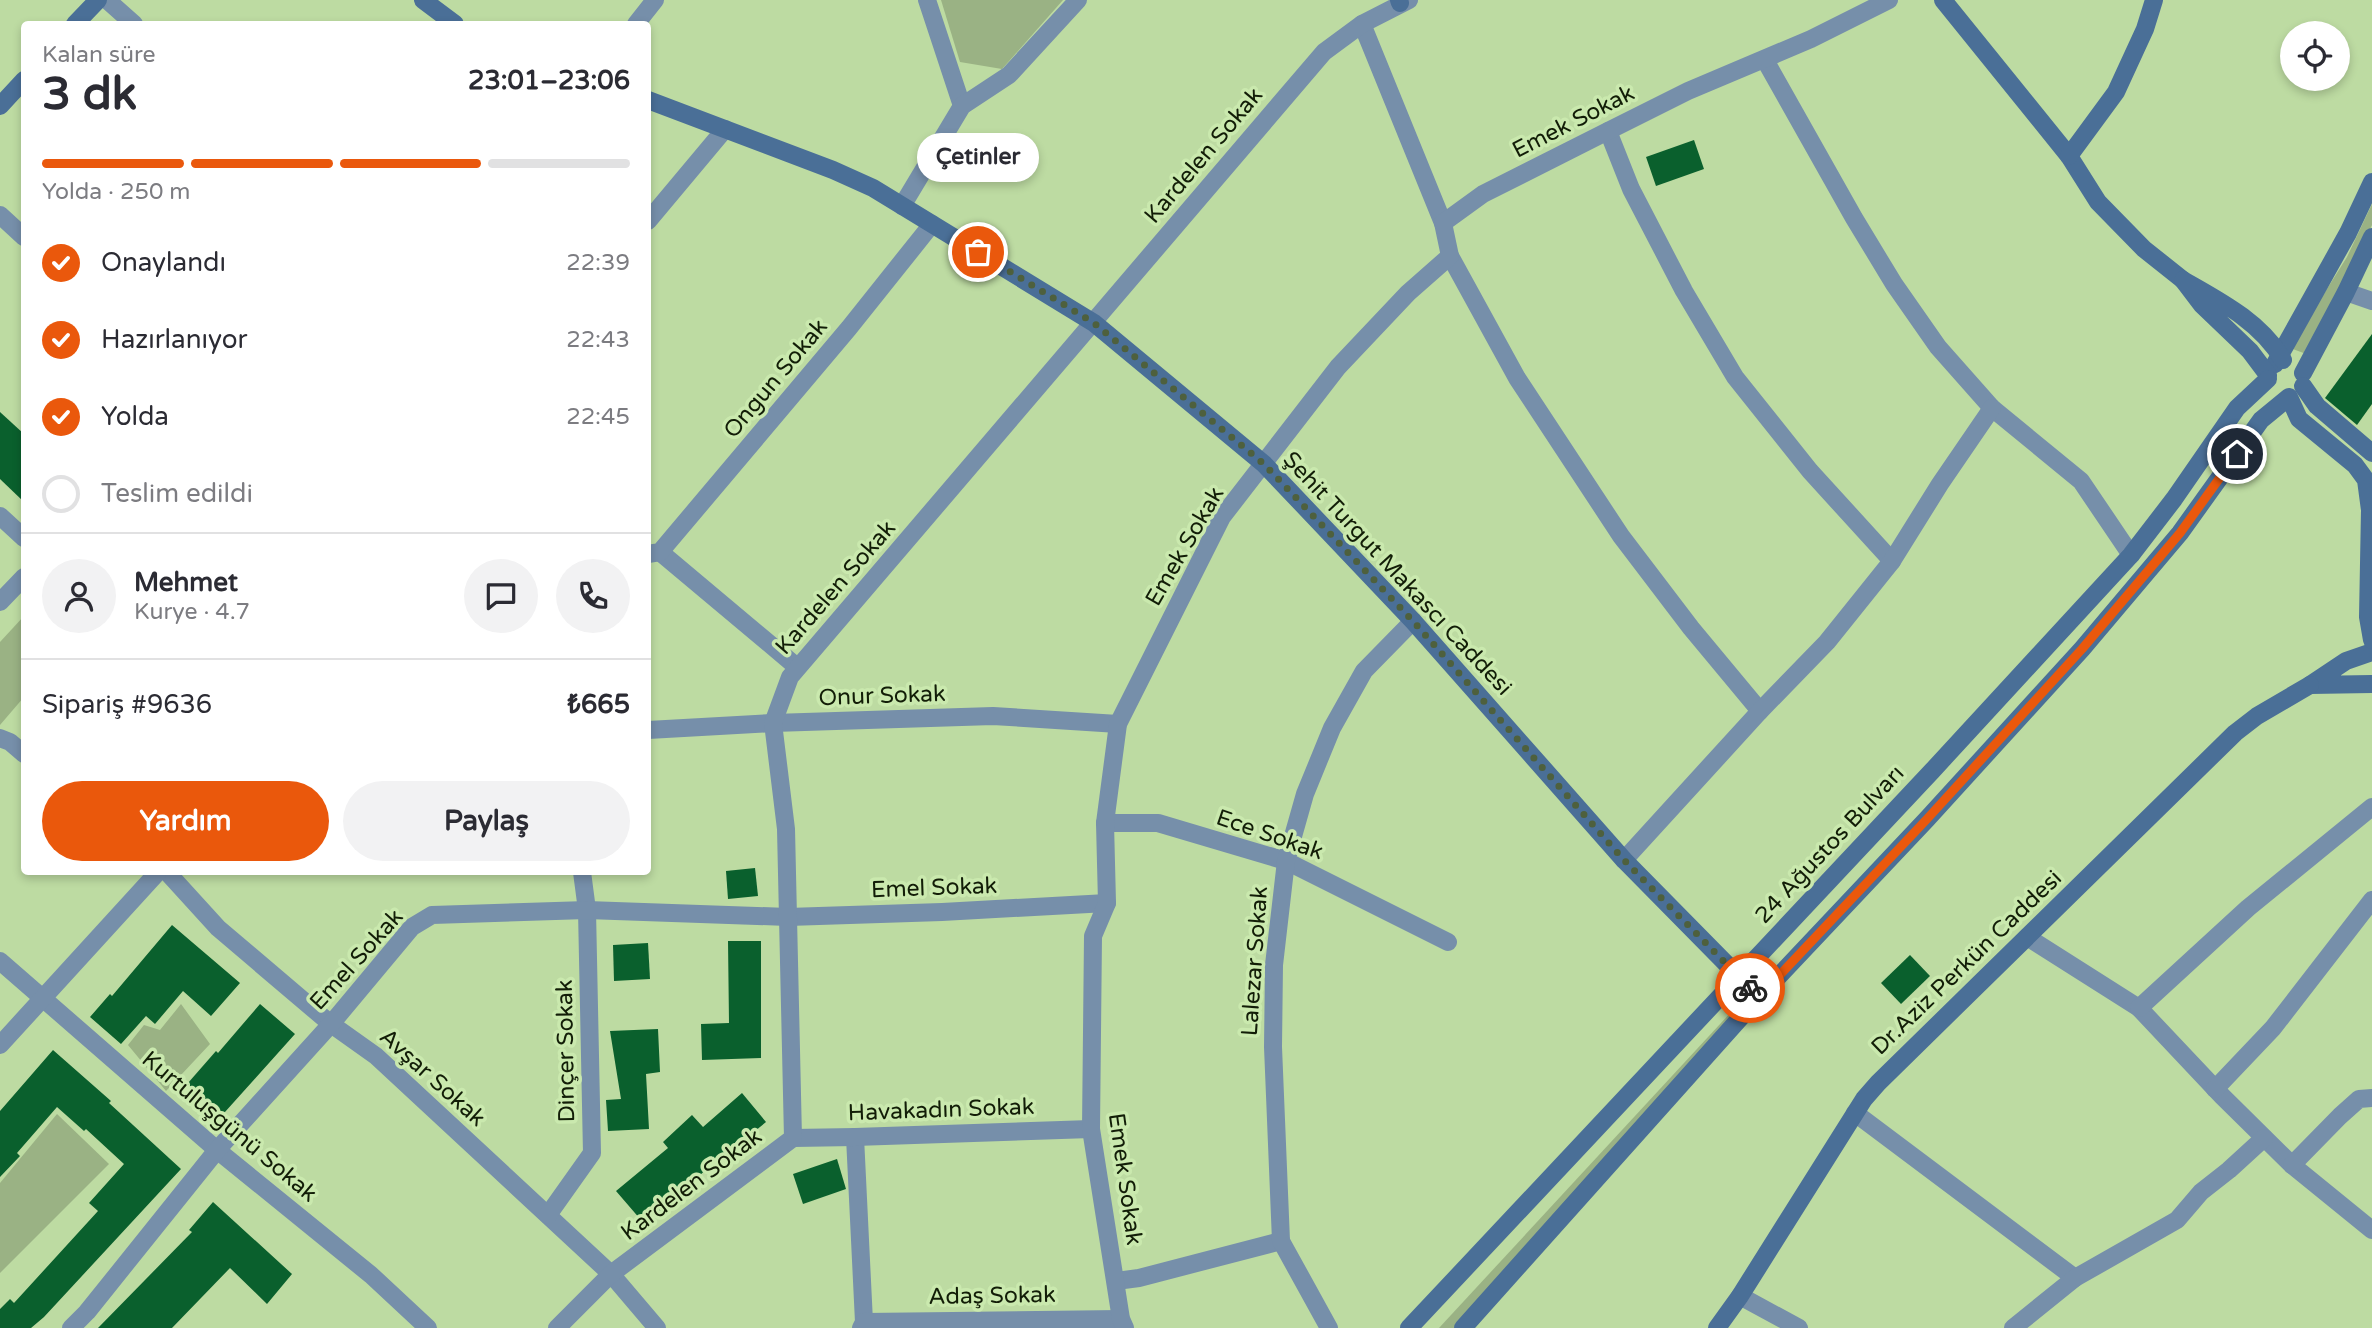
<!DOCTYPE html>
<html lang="tr">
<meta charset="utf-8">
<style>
body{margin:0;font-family:"Varela Round",sans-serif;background:#f2f2f3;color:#2b2b33;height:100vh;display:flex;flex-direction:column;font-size:26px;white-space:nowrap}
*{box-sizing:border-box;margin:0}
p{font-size:23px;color:#7c7c81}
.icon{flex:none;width:38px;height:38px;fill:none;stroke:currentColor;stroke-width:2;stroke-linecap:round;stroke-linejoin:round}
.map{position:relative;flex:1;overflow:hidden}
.panel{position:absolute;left:21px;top:21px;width:630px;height:854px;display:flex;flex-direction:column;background:#fff;border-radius:7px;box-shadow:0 4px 10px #0003}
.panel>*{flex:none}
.controls{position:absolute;left:2280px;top:21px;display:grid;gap:14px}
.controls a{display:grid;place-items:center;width:70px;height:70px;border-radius:50%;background:#fff;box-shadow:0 4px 10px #0003;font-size:35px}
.pin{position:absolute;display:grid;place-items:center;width:60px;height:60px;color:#fff;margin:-30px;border:4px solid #fff;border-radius:50%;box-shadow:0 2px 7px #0007}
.courier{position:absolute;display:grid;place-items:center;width:70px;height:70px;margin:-35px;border:5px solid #ea580c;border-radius:50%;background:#fff;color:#222;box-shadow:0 2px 9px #0007}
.bubble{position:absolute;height:49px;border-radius:24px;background:#fff;box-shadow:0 4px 10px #0003;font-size:23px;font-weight:700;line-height:49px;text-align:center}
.headline em{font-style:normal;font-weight:700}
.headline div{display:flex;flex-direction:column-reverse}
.headline{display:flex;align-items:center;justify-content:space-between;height:119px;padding:0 21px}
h1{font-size:46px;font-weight:700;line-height:52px}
.bar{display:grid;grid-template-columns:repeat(4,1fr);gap:10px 7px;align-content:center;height:84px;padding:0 21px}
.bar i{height:9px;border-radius:5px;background:#e1e1e2}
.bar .current{background:#ea580c}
.bar p{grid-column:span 4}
.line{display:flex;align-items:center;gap:18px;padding:0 21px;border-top:2px solid #e1e1e2}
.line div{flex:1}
.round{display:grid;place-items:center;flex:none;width:74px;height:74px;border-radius:37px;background:#f2f2f3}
ol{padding:0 21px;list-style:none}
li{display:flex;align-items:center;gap:21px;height:77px}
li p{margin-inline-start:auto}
li .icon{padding:7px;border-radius:50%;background:#ea580c;color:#fff;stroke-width:4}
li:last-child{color:#7c7c81}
li i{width:38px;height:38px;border:4px solid #e1e1e2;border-radius:50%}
.action{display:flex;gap:14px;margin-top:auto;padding:14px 21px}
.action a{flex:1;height:80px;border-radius:42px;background:#ea580c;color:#fff;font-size:28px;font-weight:700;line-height:80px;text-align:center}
.action a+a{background:#f2f2f3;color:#2b2b33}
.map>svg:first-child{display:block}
.green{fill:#9ab284}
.building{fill:#0a602d}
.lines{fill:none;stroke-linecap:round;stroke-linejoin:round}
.street{stroke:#768faa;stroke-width:18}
.secondary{stroke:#4a6f97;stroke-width:18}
.done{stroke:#4e603d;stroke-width:7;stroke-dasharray:0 12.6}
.route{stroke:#ea580c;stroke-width:9}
.labels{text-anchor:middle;stroke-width:7;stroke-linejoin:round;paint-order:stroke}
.street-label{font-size:23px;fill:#121d07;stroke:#cae9ae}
</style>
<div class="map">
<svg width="2372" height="1328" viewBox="0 0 2372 1328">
<rect width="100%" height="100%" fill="#bddba2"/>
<g class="green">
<path d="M941,0H1063L1002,69L960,62Z"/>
<path d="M2372,204V225L2309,355L2290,348L2347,257Z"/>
<path d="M24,616V697L0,725V642Z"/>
<path d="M181,1004L210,1044L166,1091L128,1045L144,1025L160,1030Z"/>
<path d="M1733,1010L1742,1017L1454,1328H1439Z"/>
<path d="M57,1114L109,1164L0,1273V1183Z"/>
</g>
<g class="building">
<path d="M1694,140L1704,169L1656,186L1646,157Z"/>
<path d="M2372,334V404L2357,425L2325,398Z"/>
<path d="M0,412L24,434V502L0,479Z"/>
<path d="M755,868L758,896L728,899L726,871Z"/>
<path d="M172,925L240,983L211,1016L183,991L155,1024L146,1016L121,1044L90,1017L110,994L112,996Z"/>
<path d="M728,941H761V1058L702,1060L701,1024L729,1023Z"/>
<path d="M648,943L650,979L614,981L613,945Z"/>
<path d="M1910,955L1930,976L1901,1004L1881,983Z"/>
<path d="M260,1004L295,1034L216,1122L181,1091L216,1051L218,1053Z"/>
<path d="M658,1029L660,1072L646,1074L649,1129L608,1131L606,1100L621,1099L610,1031Z"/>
<path d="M53,1050L111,1101L109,1103L181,1169L44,1317L31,1328H0V1309L10,1299L14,1303L98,1211L89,1203L124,1164L86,1129L84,1131L57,1107L17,1153L20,1156L0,1177V1111Z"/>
<path d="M742,1093L766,1122L739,1144L737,1141L686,1188L689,1191L647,1227L616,1191L668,1148L663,1142L692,1115L703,1127Z"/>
<path d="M837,1159L846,1189L803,1204L793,1174Z"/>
<path d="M213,1202L292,1274L267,1304L230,1268L172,1328H98L192,1232L189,1230Z"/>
</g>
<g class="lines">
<g class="street">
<path d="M107,0L134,24"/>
<path d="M927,0L962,106"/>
<path d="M636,24L655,0"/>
<path d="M1362,24L1443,223"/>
<path d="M1765,60L1854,218L1894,284L1938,347L1992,408L2081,481L2131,555"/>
<path d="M1608,131L1631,189L1684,291L1735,377L1810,471L1892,561"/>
<path d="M902,206L962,106L1009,75L1078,0"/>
<path d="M0,215L24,237"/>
<path d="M648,221L725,129"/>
<path d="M1450,256L1517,378L1621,536L1691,628L1760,711"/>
<path d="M2346,292L2372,301"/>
<path d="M0,516L24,538"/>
<path d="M660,552L797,667"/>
<path d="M648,554L660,552L849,328L932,224"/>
<path d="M0,602L24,577"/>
<path d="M648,730L773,723L993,716L1118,724"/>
<path d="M0,738L10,742L24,754"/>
<path d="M1105,823H1158L1286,861L1448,942"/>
<path d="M1624,860L1760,711L1827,642L1892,561L1940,484L1992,408"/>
<path d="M167,872L218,928L331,1024L376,1056L611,1274L657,1328"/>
<path d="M2027,937L2139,1008L2222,1096L2292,1165L2372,1230"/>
<path d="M0,961L217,1150L371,1275L428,1328"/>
<path d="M2139,1008L2248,908L2372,807"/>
<path d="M0,1045L158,872"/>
<path d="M2215,1089L2273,1028L2372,900"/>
<path d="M1855,1113L2075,1278"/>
<path d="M855,1137L864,1322L861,1328"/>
<path d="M793,1138L855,1137L1091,1129"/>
<path d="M2292,1165L2340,1116L2359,1099L2372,1098"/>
<path d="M548,1215L592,1153L587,910L582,872"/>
<path d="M1116,1281L1139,1278L1281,1241"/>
<path d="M1740,1296L1799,1328"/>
<path d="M864,1322L1121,1319"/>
<path d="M71,1328L87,1312L217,1150L331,1024L412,927L432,915L587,910L788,917L942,912L1107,903"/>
<path d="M557,1328L611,1274L793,1138L786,829L773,723L790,677L1324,52L1362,24L1409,0"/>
<path d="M1125,1328L1121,1319L1091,1129L1093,936L1107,903L1105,823L1118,724L1222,517L1338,367L1408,293L1450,256L1443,223L1483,194L1608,131L1688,91L1811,39L1889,0"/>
<path d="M1329,1328L1281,1241L1273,1047L1274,965L1286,861L1305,794L1332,728L1364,671L1413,621"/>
<path d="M2013,1328L2075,1278L2177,1220L2201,1192L2229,1170L2264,1138"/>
</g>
<g class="secondary">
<path d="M423,0L455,24"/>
<path d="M1399,0L1400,3"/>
<path d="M1943,0L2069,156L2098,202L2144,249L2183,280"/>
<path d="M75,24L98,0"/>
<path d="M648,100L833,170L873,188L1094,323L1264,464L1413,621L1624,860L1759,997"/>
<path d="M0,106L24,80"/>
<path d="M2069,156L2116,92L2145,29L2154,0"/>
<path d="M2275,364L2348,233L2372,182"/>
<path d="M2303,373L2346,292L2372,237"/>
<path d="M2268,375L2250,351L2202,305L2183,280C2220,301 2261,322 2283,360"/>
<path d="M2303,386L2317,406L2372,453"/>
<path d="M2372,652L2346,661L2310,685L2372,684"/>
<path d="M1409,1328L1932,771L2131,555L2174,499L2237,408L2268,379"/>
<path d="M1463,1328L1759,997L1927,819L2082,649L2180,533L2261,420L2289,397L2299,419L2355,465L2366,480L2370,510L2368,617L2372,640"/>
<path d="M1717,1328L1740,1296L1864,1099L1878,1083L2235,733L2257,716L2310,685"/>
</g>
</g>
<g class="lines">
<path class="done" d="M978,252L1094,323L1264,464L1413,621L1624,860L1750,988"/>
<path class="route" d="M1750,988L1759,997L1927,819L2082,649L2180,533L2237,454"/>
</g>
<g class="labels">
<g class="street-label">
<text transform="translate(1573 121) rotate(-27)" y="8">Emek Sokak</text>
<text transform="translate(1203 155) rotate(-50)" y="8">Kardelen Sokak</text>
<text transform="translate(775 378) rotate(-50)" y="8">Ongun Sokak</text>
<text transform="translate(1184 546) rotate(-60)" y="8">Emek Sokak</text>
<text transform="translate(1398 573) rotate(47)" y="8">Şehit Turgut Makascı Caddesi</text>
<text transform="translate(835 587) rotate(-49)" y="8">Kardelen Sokak</text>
<text transform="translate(882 695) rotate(-2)" y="8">Onur Sokak</text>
<text transform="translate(1270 834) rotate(19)" y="8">Ece Sokak</text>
<text transform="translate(1829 844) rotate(-47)" y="8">24 Ağustos Bulvarı</text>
<text transform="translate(934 887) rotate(-2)" y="8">Emel Sokak</text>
<text transform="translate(356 959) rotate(-48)" y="8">Emel Sokak</text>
<text transform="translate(1254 961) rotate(-86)" y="8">Lalezar Sokak</text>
<text transform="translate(1966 962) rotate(-44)" y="8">Dr.Aziz Perkün Caddesi</text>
<text transform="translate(565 1051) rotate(-91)" y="8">Dinçer Sokak</text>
<text transform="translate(433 1077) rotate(42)" y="8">Avşar Sokak</text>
<text transform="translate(941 1109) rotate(-2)" y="8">Havakadın Sokak</text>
<text transform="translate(230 1126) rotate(40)" y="8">Kurtuluşgünü Sokak</text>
<text transform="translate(1126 1179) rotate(82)" y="8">Emek Sokak</text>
<text transform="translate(691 1184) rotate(-37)" y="8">Kardelen Sokak</text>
<text transform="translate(992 1295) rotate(-1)" y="8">Adaş Sokak</text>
</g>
</g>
</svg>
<div class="controls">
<a><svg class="icon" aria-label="locate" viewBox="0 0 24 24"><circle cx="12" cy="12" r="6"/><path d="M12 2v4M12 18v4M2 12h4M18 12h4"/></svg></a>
</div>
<div class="pin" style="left:978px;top:252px;background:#ea580c"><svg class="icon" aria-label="bag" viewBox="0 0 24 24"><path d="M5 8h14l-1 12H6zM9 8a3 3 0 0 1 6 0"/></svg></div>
<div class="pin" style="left:2237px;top:454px;background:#1f2937"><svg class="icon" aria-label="home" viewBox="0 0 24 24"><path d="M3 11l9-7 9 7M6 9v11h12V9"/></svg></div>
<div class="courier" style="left:1750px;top:988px"><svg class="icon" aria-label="bike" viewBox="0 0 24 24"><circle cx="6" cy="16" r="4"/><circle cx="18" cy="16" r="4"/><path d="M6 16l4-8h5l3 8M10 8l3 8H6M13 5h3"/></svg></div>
<div class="bubble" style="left:917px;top:133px;width:122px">Çetinler</div>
<section class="panel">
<div class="headline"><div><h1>3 dk</h1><p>Kalan süre</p></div><em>23:01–23:06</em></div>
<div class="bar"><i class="current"></i><i class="current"></i><i class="current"></i><i></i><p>Yolda · 250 m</p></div>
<ol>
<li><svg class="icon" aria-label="check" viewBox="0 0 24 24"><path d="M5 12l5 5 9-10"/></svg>Onaylandı<p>22:39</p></li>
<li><svg class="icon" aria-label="check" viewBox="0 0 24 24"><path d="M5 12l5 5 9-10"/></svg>Hazırlanıyor<p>22:43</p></li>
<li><svg class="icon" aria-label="check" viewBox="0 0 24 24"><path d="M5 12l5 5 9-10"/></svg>Yolda<p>22:45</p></li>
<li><i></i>Teslim edildi</li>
</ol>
<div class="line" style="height:126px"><a class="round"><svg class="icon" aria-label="person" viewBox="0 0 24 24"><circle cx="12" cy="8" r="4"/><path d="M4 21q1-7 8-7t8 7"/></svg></a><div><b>Mehmet</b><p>Kurye · 4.7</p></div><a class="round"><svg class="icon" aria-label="chat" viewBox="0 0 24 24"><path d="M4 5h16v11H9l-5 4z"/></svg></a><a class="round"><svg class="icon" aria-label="phone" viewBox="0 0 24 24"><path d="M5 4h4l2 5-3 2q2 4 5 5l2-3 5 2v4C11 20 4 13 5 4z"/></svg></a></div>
<div class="line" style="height:91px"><div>Sipariş #9636</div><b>₺665</b></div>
<div class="action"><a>Yardım</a><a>Paylaş</a></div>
</section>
</div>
